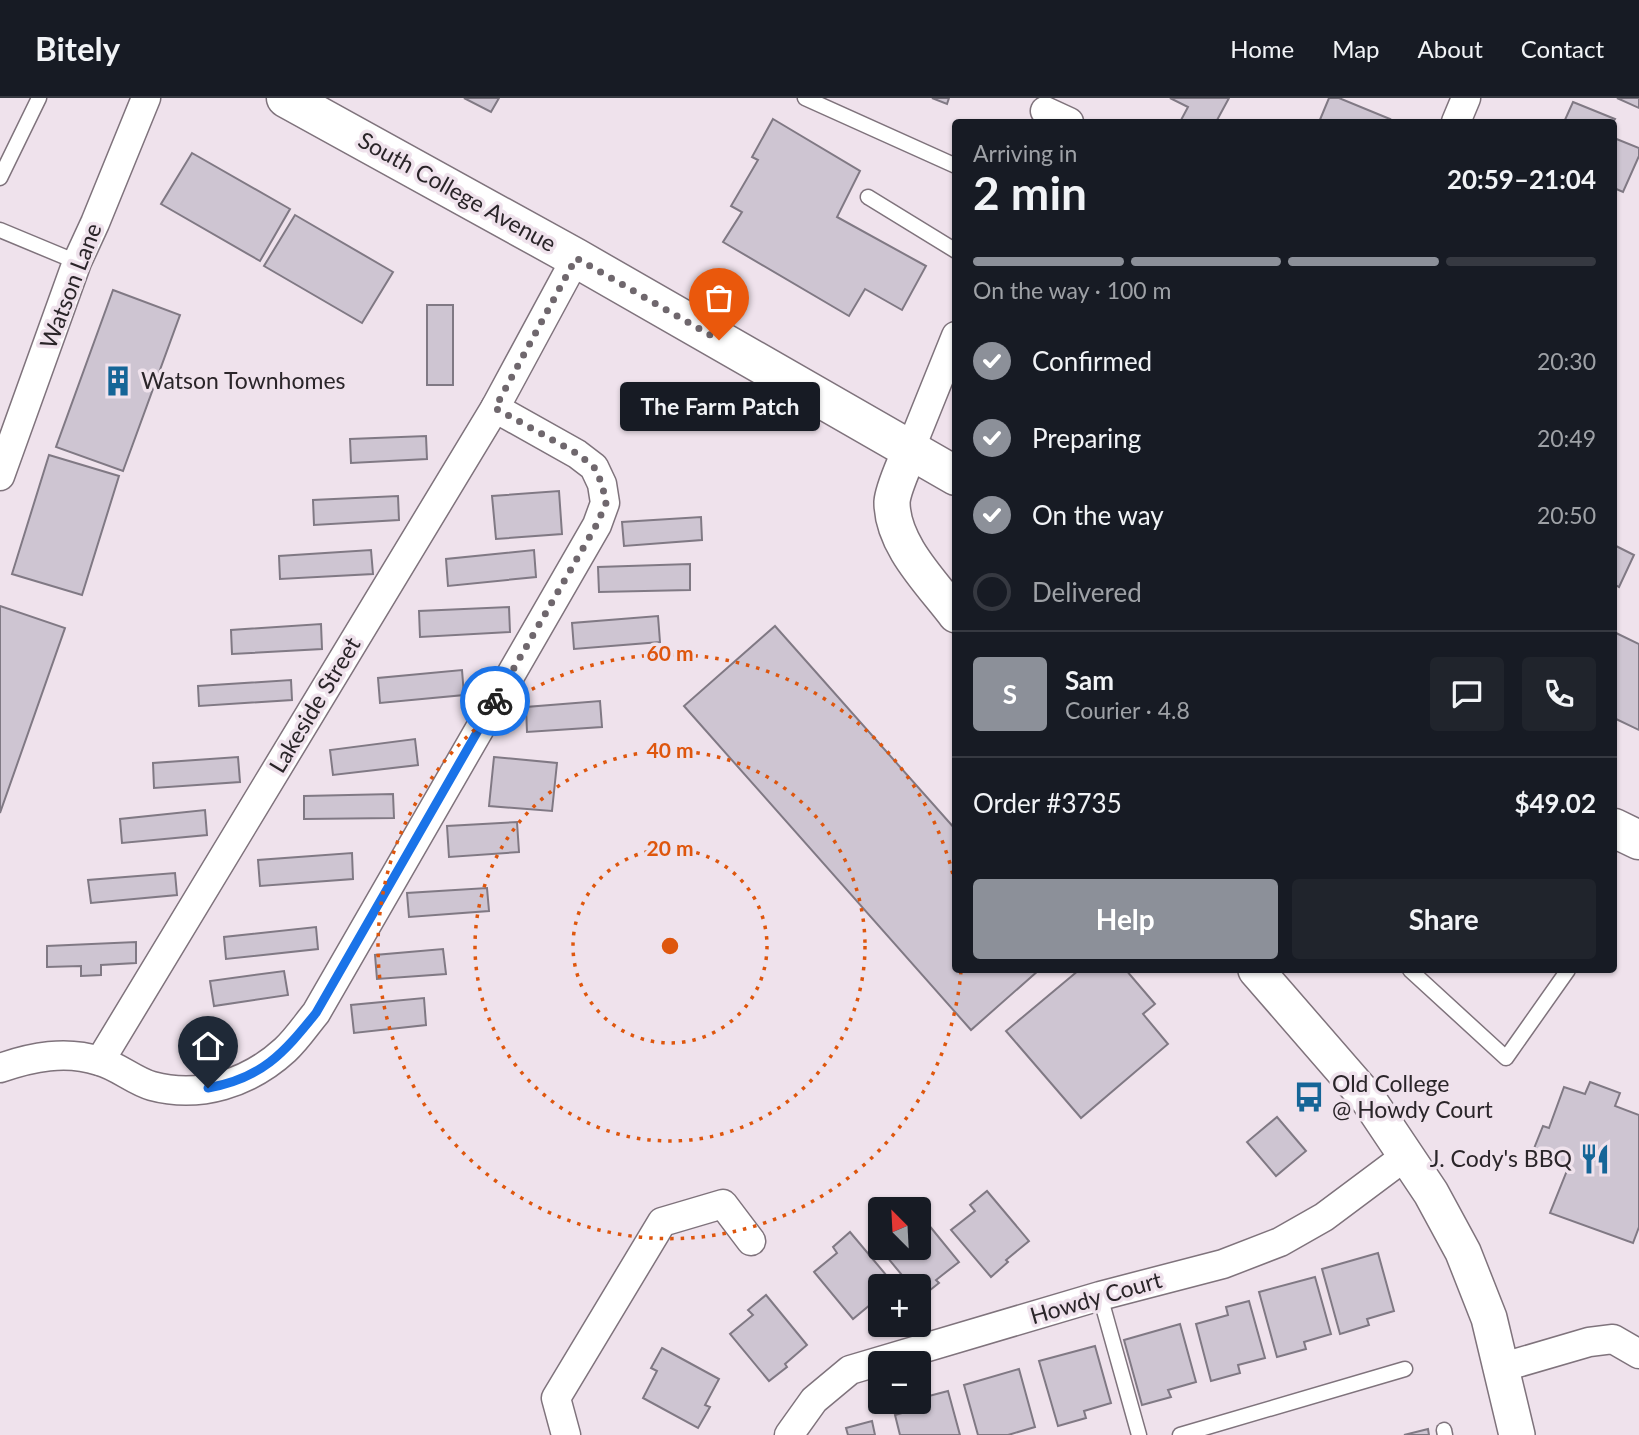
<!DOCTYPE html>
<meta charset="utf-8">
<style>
body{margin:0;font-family:Lato,sans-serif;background:#20242c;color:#f1f3f6;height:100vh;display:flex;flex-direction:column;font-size:26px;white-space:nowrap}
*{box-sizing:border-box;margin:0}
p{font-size:23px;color:#9ea1a6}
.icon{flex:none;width:38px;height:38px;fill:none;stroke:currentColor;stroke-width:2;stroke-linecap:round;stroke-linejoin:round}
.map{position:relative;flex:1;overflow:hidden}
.details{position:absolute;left:952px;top:21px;width:665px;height:854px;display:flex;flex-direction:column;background:#171b24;border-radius:7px;box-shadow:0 2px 5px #0004}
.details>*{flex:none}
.needle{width:46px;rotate:336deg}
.fabs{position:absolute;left:868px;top:1099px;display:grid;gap:14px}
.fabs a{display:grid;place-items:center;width:63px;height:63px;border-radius:7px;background:#171b24;box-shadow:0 2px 5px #0004;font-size:35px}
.pin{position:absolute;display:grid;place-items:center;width:60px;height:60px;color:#fff;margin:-72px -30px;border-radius:50% 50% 50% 0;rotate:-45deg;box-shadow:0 0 7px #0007}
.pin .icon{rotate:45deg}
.courier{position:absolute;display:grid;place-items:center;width:70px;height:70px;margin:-35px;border:5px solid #1a73e8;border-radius:50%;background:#fff;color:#222;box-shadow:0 2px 9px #0007}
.bubble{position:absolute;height:49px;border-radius:7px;background:#171b24;box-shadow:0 2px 5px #0004;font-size:23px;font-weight:700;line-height:49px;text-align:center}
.head em{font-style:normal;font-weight:700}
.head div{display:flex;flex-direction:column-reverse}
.head{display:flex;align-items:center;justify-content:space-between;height:119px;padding:0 21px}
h1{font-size:46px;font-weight:700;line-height:52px}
.bar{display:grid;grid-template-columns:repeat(4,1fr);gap:10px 7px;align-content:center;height:84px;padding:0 21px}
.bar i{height:9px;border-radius:5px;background:#363941}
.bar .active{background:#8c9099}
.bar p{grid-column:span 4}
.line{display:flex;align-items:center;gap:18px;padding:0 21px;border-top:2px solid #363941}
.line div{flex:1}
.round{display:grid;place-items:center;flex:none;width:74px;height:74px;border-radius:7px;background:#20242c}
ol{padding:0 21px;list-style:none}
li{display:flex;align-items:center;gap:21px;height:77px}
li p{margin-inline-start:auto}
li .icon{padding:7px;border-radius:50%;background:#8c9099;color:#fff;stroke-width:4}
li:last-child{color:#9ea1a6}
li i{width:38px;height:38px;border:4px solid #363941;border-radius:50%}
.cta{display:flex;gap:14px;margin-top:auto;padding:14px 21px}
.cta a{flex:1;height:80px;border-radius:7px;background:#8c9099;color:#fff;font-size:28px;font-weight:700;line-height:80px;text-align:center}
.cta a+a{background:#20242c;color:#f1f3f6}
header{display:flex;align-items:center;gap:42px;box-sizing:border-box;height:98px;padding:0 35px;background:#171b24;border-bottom:2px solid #363941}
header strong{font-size:33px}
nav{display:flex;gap:38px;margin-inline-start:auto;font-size:24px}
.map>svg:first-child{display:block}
.building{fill:#cec5d2;stroke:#807984;stroke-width:2}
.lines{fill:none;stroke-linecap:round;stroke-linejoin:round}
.service-casing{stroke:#7f737c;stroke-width:17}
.minor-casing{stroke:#7f737c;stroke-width:31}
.tertiary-casing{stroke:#7f737c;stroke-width:38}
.secondary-casing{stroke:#7f737c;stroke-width:41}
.service{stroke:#fff;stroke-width:14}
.minor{stroke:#fff;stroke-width:28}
.tertiary{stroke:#fff;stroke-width:35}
.secondary{stroke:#fff;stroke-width:38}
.done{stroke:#6f676d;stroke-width:7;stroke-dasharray:0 12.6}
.route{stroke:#1a73e8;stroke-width:9}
.ring{fill:none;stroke:#de560d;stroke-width:3.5;stroke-dasharray:3.5 7}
.labels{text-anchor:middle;stroke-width:7;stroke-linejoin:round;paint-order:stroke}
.street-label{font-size:23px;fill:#2a2529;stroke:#efe2ec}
.poi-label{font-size:23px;fill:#2a2529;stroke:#efe2ec;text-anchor:start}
.centre{fill:#de560d;stroke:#efe2ec;stroke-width:3.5}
.ring-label{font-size:21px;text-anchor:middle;font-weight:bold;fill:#de560d;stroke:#efe2ec;stroke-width:7;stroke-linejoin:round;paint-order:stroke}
</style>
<header>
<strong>Bitely</strong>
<nav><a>Home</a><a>Map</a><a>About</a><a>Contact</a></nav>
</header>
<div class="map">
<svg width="1639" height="1337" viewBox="0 0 1639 1337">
<rect width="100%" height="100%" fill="#efe2ec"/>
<g class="building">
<path d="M464,0H499L491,14Z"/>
<path d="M932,0H949L947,6Z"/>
<path d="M1170,0H1229L1216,24H1180L1188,9Z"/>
<path d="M1329,0H1339L1390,21L1388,24H1319Z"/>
<path d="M1617,0H1639V10Z"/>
<path d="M1573,4L1615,21L1613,24H1564Z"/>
<path d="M773,21L860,73L837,119L926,168L902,212L865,191L849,218L723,144L742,114L731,108L758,62L752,59Z"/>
<path d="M1614,40L1639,50V58L1623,94L1614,90Z"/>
<path d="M192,55L290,111L260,163L161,106Z"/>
<path d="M295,117L393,174L362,225L264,168Z"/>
<path d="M113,192L180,217L123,373L56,349Z"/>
<rect x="427" y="207" width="26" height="80"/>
<path d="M426,338L427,361L351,365L350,341Z"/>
<path d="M49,357L119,378L82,497L12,476Z"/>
<path d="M559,393L562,436L496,441L492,398Z"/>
<path d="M398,398L399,422L314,427L313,402Z"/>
<path d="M701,419L702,442L624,448L622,424Z"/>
<path d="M1614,447L1634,457L1619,489L1614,486Z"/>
<path d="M371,452L373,476L280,481L279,458Z"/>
<path d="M534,452L536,479L448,488L446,461Z"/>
<path d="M690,466V492L599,494L598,469Z"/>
<path d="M0,508L65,530L0,715Z"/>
<path d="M509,509L510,534L420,539L419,513Z"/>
<path d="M658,518L660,544L574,551L572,525Z"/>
<path d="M321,526L322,551L232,556L231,532Z"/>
<path d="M775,528L956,732V872H1039L971,932L684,608Z"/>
<path d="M1614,534L1639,546V632L1614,620Z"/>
<path d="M462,572L464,597L380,605L378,580Z"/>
<path d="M291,582L292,602L199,608L198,588Z"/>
<path d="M600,603L602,629L527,634L526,609Z"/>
<path d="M415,641L418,667L333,677L330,652Z"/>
<path d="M238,659L240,684L154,690L153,665Z"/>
<path d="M494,659L557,665L552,713L489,708Z"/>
<path d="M393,696L394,720L304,721V698Z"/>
<path d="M205,712L207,737L122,745L120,721Z"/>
<path d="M517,724L519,754L449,759L447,728Z"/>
<path d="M352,755L353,781L260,788L258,762Z"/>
<path d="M175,775L177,797L91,805L88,782Z"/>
<path d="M487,790L489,813L409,819L407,795Z"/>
<path d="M316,829L318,851L226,861L224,839Z"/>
<path d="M136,844V865L101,867V877L81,878V868L47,869V848Z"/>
<path d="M443,851L446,876L377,881L375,857Z"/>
<path d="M1079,872H1126L1155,906L1143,916L1168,946L1081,1020L1006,933Z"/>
<path d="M284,873L288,897L214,908L210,883Z"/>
<path d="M424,900L426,927L354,935L351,907Z"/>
<path d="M1590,984L1620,995L1615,1008L1639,1017V1129L1633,1145L1550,1115L1568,1070L1533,1053L1543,1028L1549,1030L1564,989L1585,996Z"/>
<path d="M1277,1019L1306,1053L1276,1078L1247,1044Z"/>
<path d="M987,1093L1029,1143L1006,1162L1008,1164L991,1179L951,1132L975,1113L970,1107Z"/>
<path d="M919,1115L959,1164L936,1182L939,1185L920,1200L919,1188H911L882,1153L886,1150H919Z"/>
<path d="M850,1134L892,1184L887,1188H880V1194L869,1203L871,1206L853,1221L814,1174L837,1155L833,1149Z"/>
<path d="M1378,1155L1394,1213L1367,1221L1369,1227L1340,1236L1322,1171Z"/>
<path d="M1315,1179L1331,1236L1304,1244L1306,1251L1277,1259L1259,1194Z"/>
<path d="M766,1197L807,1247L785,1266L787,1269L769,1283L730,1236L753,1217L748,1212Z"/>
<path d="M1249,1203L1265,1260L1238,1267L1240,1275L1211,1283L1196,1226L1228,1217L1226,1209Z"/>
<path d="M1180,1226L1196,1284L1168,1292L1171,1299L1142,1307L1124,1242Z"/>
<path d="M1095,1248L1111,1305L1084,1313L1086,1320L1058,1328L1039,1263Z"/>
<path d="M662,1250L719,1281L705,1307L710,1309L698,1330L643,1300L657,1273L651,1270Z"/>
<path d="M1019,1271L1035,1329L1008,1337H978L964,1287Z"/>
<path d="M948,1293L960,1337H900L895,1317L927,1308L925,1299Z"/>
<path d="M872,1323L875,1337H848L846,1330Z"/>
<path d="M1428,1331L1429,1337H1404Z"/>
</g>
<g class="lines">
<g class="service-casing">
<g id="service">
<path d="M805,0L956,68"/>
<path d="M0,80L39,0"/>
<path d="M868,99L956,153"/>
<path d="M0,132L77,164"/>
<path d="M1410,872L1506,960L1568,872"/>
<path d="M1100,1198L1139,1337"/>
<path d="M1444,1332L1445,1337"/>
<path d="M1180,1337L1405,1271"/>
</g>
</g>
<g class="minor-casing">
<g id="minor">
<path d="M1045,13L1069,24"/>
<path d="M1456,24L1466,0"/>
<path d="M910,352L956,238"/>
<path d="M0,378L77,164L95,125L146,0"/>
<path d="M100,963L495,310L576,160"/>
<path d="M0,970C32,959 66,952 99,963C118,968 134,983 152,988C200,1001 249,985 285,952C297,941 306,927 316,915L597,427L605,405L602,386L594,369L577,356L495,310"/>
<path d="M1500,1270L1589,1244L1613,1241L1639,1256"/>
<path d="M566,1337L556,1300L662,1124L723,1106L751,1143"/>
<path d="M789,1337L814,1302L850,1272L1100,1198L1223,1166L1280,1144L1324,1119L1407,1057"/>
</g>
</g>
<g class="tertiary-casing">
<g id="tertiary">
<path d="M910,352C905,366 893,390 892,404C892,447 932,485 956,517"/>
<path d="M1256,872L1368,1001L1431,1095L1463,1154L1489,1220L1517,1337"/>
</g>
</g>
<g class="secondary-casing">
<g id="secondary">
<path d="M286,0L576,160L956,378"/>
<path d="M1614,730L1639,742"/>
</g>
</g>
<use href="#service" class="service"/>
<use href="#minor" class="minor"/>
<use href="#tertiary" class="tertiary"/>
<use href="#secondary" class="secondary"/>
</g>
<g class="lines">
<path class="done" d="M495,603L597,426L606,405L602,386L594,369L578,356L495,310L576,160L719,242"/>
<path class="route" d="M208,990C262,980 283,956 316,915L495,603"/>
</g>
<g class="ring">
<circle cx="670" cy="848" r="97"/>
<circle cx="670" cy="848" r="195"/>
<path d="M961 873A292 292 0 1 1 955 785"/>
</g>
<defs>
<g id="building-bare" transform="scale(2.415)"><path d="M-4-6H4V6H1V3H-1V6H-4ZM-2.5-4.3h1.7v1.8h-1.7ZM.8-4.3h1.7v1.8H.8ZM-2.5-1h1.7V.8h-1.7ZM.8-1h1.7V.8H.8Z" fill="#156597" stroke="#efe2ec" stroke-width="2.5" paint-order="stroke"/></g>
<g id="bus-bare" transform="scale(2.415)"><path d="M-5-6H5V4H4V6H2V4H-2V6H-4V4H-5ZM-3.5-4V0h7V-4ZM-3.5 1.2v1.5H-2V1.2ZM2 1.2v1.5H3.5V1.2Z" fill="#156597" stroke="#efe2ec" stroke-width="2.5" paint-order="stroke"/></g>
<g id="restaurant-bare" transform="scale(2.415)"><path d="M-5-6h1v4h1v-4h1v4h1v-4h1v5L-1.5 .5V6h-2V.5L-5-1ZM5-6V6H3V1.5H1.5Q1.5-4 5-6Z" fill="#156597" stroke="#efe2ec" stroke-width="2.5" paint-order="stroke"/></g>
</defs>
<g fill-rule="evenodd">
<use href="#building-bare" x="118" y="283"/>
<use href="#bus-bare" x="1309" y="999"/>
<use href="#restaurant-bare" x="1595" y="1061"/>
</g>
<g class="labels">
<g class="street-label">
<text transform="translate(457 94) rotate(29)" y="8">South College Avenue</text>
<text transform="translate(71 188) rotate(-69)" y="8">Watson Lane</text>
<text transform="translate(315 607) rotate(-59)" y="8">Lakeside Street</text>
<text transform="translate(1096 1200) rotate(-16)" y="8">Howdy Court</text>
</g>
<g class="poi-label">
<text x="141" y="291">Watson Townhomes</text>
<text x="1332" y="994">Old College<tspan x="1332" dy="26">@ Howdy Court</tspan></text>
<text x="1572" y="1069" text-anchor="end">J. Cody's BBQ</text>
</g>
</g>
<circle cx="670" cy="848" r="10" class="centre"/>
<g class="ring-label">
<text x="670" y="563">60 m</text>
<text x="670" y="660">40 m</text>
<text x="670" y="758">20 m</text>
</g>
</svg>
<div class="fabs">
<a><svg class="needle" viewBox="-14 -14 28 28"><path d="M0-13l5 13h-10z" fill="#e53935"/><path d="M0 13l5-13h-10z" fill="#9ea1a6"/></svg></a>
<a>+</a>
<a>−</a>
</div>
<div class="pin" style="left:719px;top:242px;background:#ea580c"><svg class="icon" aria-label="bag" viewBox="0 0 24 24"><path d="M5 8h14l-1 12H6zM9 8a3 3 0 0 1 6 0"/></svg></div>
<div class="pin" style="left:208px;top:990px;background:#1f2937"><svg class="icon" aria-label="home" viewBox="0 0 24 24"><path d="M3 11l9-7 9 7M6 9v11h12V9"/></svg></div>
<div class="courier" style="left:495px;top:603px"><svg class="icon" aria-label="bike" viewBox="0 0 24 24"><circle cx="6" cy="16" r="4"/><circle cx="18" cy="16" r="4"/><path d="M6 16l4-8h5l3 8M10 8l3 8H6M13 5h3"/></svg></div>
<div class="bubble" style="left:620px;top:284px;width:200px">The Farm Patch</div>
<section class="details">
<div class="head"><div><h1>2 min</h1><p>Arriving in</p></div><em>20:59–21:04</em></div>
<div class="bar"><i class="active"></i><i class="active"></i><i class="active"></i><i></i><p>On the way · 100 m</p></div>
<ol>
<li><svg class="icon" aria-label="check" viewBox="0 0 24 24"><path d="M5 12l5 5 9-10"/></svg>Confirmed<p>20:30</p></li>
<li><svg class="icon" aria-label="check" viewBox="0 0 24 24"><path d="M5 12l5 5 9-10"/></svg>Preparing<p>20:49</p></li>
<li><svg class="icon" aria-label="check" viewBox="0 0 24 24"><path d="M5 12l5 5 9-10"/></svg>On the way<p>20:50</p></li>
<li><i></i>Delivered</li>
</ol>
<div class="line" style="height:126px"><b class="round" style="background:#8c9099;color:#fff">S</b><div><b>Sam</b><p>Courier · 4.8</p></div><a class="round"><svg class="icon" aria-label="chat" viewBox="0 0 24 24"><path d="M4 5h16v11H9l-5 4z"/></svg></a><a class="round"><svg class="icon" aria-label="phone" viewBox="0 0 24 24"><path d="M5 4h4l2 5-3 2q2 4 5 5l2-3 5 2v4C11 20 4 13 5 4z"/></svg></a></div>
<div class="line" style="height:91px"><div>Order #3735</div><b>$49.02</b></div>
<div class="cta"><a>Help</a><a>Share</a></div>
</section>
</div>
